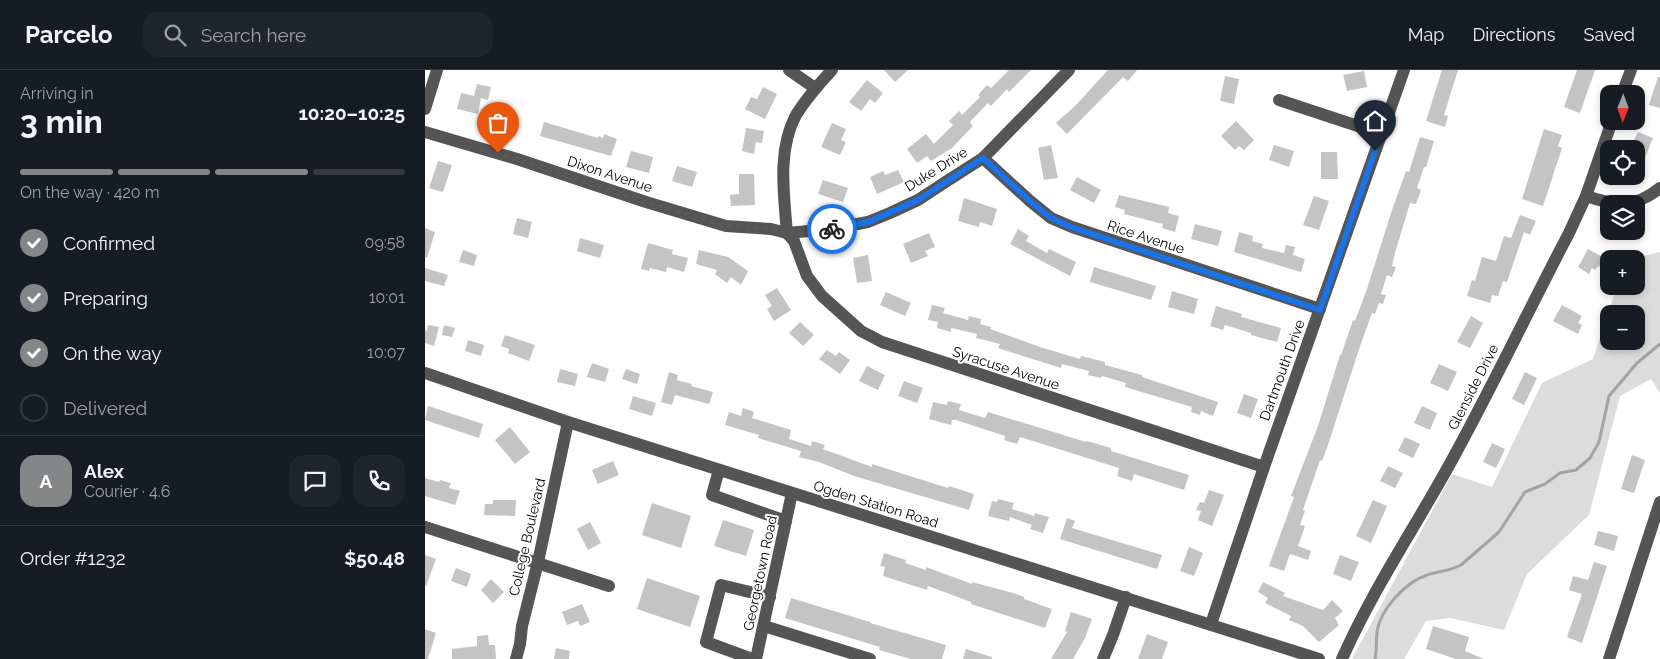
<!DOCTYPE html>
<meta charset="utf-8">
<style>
body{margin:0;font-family:Raleway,sans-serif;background:#20242c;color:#f1f3f6;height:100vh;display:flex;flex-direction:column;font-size:19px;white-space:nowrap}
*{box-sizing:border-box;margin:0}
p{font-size:16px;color:#9ea1a6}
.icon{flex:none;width:28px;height:28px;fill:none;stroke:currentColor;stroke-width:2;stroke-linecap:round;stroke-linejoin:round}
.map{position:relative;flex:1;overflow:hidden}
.drawer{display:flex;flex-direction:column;background:#171b24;width:425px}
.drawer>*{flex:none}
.needle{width:32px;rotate:181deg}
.controls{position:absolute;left:1175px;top:15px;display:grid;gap:10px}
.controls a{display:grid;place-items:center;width:45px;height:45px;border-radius:10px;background:#171b24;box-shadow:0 2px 8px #0003;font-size:25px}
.pin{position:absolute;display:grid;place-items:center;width:42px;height:42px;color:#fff;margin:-51px -21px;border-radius:50% 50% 50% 0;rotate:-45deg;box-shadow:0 0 5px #0007}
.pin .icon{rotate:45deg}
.courier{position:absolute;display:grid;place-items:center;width:50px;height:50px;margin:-25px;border:4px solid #1a73e8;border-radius:50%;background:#fff;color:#222;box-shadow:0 1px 6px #0007}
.head em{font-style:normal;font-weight:700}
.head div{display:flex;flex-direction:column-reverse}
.head{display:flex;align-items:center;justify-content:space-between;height:85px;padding:0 20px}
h1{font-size:32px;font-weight:700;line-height:38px}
.bar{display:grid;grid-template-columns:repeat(4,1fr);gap:8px 5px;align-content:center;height:60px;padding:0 20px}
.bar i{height:6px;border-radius:4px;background:#363941}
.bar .active{background:#858687}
.bar p{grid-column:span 4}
.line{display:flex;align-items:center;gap:12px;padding:0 20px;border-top:1px solid #363941}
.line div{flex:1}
.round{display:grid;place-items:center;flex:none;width:52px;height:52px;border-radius:15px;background:#20242c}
ol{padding:0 20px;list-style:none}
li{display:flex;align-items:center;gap:15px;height:55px}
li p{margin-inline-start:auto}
li .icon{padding:5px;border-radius:50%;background:#858687;color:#fff;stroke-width:4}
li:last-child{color:#9ea1a6}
li i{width:28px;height:28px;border:2px solid #363941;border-radius:50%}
header{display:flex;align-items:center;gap:30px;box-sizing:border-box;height:70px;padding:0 25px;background:#171b24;border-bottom:1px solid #363941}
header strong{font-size:24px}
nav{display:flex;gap:28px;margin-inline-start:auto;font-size:18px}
.search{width:350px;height:45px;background:#20242c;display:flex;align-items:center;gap:12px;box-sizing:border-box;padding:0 18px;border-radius:15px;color:#9ea1a6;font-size:19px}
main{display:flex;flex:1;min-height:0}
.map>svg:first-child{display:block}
.green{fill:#dcdcdc;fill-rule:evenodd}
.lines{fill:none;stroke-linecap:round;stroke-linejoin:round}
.stream{stroke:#a3a3a3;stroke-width:3}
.building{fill:#c4c4c4}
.minor{stroke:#555;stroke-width:12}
.done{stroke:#595959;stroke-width:5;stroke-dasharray:0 9}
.route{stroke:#1a73e8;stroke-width:6}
.labels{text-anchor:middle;stroke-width:4;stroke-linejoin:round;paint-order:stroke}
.street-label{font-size:14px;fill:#000;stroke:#fff}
</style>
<header>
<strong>Parcelo</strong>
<div class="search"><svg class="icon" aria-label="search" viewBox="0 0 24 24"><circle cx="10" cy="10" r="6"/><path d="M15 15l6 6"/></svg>Search here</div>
<nav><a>Map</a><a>Directions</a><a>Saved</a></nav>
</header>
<main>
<section class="drawer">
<div class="head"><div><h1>3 min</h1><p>Arriving in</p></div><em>10:20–10:25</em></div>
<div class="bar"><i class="active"></i><i class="active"></i><i class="active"></i><i></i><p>On the way · 420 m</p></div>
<ol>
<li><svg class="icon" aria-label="check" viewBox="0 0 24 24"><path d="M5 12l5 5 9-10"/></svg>Confirmed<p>09:58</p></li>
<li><svg class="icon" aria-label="check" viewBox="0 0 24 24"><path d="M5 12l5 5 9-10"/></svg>Preparing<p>10:01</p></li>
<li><svg class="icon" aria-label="check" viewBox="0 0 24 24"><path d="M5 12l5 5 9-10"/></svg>On the way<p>10:07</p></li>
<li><i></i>Delivered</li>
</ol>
<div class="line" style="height:90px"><b class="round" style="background:#858687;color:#fff">A</b><div><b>Alex</b><p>Courier · 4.6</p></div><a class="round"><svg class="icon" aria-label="chat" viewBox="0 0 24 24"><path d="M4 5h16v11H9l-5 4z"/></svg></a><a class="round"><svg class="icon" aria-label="phone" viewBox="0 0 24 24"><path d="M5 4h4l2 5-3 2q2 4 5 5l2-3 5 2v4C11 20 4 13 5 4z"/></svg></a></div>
<div class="line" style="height:65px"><div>Order #1232</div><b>$50.48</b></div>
</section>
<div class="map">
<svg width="1235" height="589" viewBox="0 0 1235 589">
<rect width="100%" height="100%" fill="#fff"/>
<path class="green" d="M1235,182V323L1226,309L1195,326L1164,445L1102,504L1079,560L1025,548L1001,551L979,589H927L1027,404L1067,417L1117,313L1168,289L1192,216H1211V189H1205ZM1184,244H1211V271H1184Z"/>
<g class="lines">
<path class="stream" d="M950,589C952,580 951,571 952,562C955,539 981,512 1002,505C1014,501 1025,501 1036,495L1074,462L1100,422L1120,414L1135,403L1151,400L1165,388L1174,372L1184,326L1212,293L1235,274"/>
</g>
<g class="building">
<path d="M459,0H483L470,12Z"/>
<path d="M584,0H606L584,22L582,19L566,36L563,33L545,52L548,56L527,78L506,91L502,86L492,93L482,79L501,64L509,74L528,55L524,51L534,41L537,45L555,27L553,25L562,15L566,18Z"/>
<path d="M683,0H712L703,11L698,7L642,64L631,53L651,35Z"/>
<path d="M1017,0H1033L1019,45L1023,46L1020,57L1001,51Z"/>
<path d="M1152,0H1170L1155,43L1139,37Z"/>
<path d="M939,1L942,17L922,21L918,5Z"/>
<path d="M800,6L814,9L809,34L795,31Z"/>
<path d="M1233,7H1235V38L1224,35Z"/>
<path d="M442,10L458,23L450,33L445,29L436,41L424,32Z"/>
<path d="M52,14L66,17L63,30L56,28L53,44L32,39L36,23L49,26Z"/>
<path d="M338,17L352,24L340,49L320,39L326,27L332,29Z"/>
<path d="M811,51L829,70L819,80L814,76L810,80L796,66Z"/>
<path d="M119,52L173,68V66L178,68L179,64L192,69L186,86L115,66Z"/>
<path d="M407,53L421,59L416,70L421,72L415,85L396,77Z"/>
<path d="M321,58L339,61L337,73L331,72L329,84L317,81Z"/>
<path d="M1119,59L1137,65L1133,76L1137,78L1118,136L1097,129Z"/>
<path d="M1213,62L1228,68L1219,90L1211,87V79H1205Z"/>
<path d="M995,67L1009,71L1001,97H999L992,118L996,120L991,134L985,133L970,183L967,196L971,197L967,207L962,205L956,224L961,225L958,234L954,233L950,244L947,243L935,276L903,375L897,391L895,390L878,440L880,441L875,455L880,456L873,476L886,481L883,490L865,484L859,501L844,496L869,427L866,426L893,356L915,285H916L928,250L930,251L942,219L967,140L981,101L984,102Z"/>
<path d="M626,75L633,108L619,110L613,78Z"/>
<path d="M849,75L869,81L864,97L844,90Z"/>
<path d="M206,81L228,87L224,103L201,97Z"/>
<path d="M896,82H912L913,109H896Z"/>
<path d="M13,91L27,95L18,122L4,118Z"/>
<path d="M252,96L272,102L267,117L247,111Z"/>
<path d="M473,100L479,112L452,124L445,107L458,101L460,105Z"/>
<path d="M314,104H329L330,135L306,136L305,125L314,124Z"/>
<path d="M652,107L676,120L669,133L645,120Z"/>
<path d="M398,110L423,118L418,132L393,124Z"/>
<path d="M694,125L744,137L743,143L754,146L750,162L737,158L738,154L699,144L700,140L690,137Z"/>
<path d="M889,126L904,131L894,160L878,155Z"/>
<path d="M539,128L572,139L567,156L555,152L554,157L533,151Z"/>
<path d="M1095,145L1111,151L1105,165L1099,162L1082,212L1078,211L1073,226L1067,225L1065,233L1042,226L1047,210L1050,211L1057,187L1071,191L1079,166L1086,168Z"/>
<path d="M92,148L107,152L103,168L88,164Z"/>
<path d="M770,154L797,161L793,176L766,169Z"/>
<path d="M0,158L10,162L2,188L0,187Z"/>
<path d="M593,159L604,166L601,171L622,183L624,179L651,192L645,206L585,174Z"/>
<path d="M814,162L828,166L827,171L838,174L837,178L859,183L861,175L870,177L868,185L880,189L876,202L809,182Z"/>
<path d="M504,163L510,177L500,181L503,186L486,193L478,174Z"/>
<path d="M155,168L179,175L175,188L152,181Z"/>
<path d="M223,173L248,180L247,184L263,188L259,202L242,197L241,202L225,198L224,201L216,199Z"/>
<path d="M1163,179L1181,189L1176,198L1173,196L1170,200L1167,198L1164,204L1153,197Z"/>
<path d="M38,180L52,185L49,196L34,192Z"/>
<path d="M274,180L303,187L323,201L316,215L306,207L302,213L290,204L292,200L271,194Z"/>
<path d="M443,185L447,211L432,213L428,188Z"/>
<path d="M669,197L731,216L726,230L665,212Z"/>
<path d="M0,198L23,205L19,216L0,211Z"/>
<path d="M352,218L366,240L349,251L342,239L347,236L340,225Z"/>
<path d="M747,221L773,229L769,244L743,237Z"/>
<path d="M461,222L486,233L480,246L455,235Z"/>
<path d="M507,235L520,238L518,243L543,250L544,246L556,249L555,254L566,257L565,259L615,277L655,289L656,286L680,292V295L717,305V307L793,332L788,346L776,341L775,345L766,342L767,337L700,317L701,313L677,306L676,308L663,305L664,301L637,294L636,298L598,286L573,278L575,274L551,268L552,264L526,258V262L512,258L513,252L503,250Z"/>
<path d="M1137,235L1157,246L1153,253L1157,255L1153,264L1128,251Z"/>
<path d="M791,236L817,244L816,247L856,258L852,272L826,265V263L800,255L798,260L785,256Z"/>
<path d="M1046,246L1058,253L1045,278L1032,272Z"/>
<path d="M375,252L389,265L378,276L364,263Z"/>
<path d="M3,255L14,257L9,276L0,273V260L2,261Z"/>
<path d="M19,255L30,258L27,267L17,265Z"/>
<path d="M80,265L110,275L104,291L83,283L84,279L76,276Z"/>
<path d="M43,270L59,275L56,286L40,281Z"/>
<path d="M402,280L411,286L414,282L425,290L415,304L394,289Z"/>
<path d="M167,293L184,299L180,312L162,307Z"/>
<path d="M1014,294L1032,302L1023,321L1005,313Z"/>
<path d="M442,296L460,305L453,320L434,311Z"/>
<path d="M135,299L153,304L150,316L132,312Z"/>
<path d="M201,299L215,304L212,314L197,309Z"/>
<path d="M244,302L253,305L252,310L267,314L266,316L288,322L284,334L250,325L247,335L236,332Z"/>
<path d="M1100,302L1112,308L1099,335L1087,329Z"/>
<path d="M479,311L498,318L492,333L473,326Z"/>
<path d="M819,324L833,329L826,348L812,343Z"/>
<path d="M208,326L231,333L227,346L204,339Z"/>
<path d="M523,331L536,334L534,340L560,348L563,342L661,372L662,371L686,378V381L764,405L759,420L709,404L707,411L692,406L694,398L595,367L592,374L579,370L580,366L531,350H527L526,355L504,349L508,332L522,335Z"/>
<path d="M3,336L58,354L54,368L0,350Z"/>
<path d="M997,336L1012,343L1005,360L989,353Z"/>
<path d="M318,338L329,342L327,348L366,360L364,369L386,376L387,371L400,375L398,379L447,397V394L523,418L524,416L549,424L544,440L429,406L394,392L374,387L376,381L333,368L334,365L300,355L304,342L316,346Z"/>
<path d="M85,357L105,382L90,394L70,370Z"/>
<path d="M980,367L995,374L988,388L973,381Z"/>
<path d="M1067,373L1080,379L1071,398L1058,392Z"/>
<path d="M1207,385L1220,390L1209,423L1196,419Z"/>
<path d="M188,391L194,405L173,414L167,400Z"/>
<path d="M963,396L978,403L970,418L955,411Z"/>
<path d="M0,408L14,412L15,410L26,413L24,418L35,421L30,435L0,426Z"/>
<path d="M784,420L799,425L787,456L773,450L776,441L771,440L775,432L779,433Z"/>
<path d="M573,429L589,433L587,439L609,446L610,443L624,447L618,463L605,459L607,455L585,447L584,451L563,446L567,431L572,432Z"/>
<path d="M68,430H91L90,446L59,445L60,434H68Z"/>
<path d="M948,430L962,436L946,473L931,466Z"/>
<path d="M227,433L266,446L256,478L217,465Z"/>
<path d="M642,448L650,451L647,458L737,485L732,499L635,469Z"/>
<path d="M298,450L329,460L321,486L289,476Z"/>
<path d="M165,452L176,473L163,480L152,459Z"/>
<path d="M1173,461L1193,466L1189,481L1169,475Z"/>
<path d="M764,477L778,483L769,506L755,501Z"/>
<path d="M459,483L481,490L480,493L501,500V497L547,514V512L588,523L599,527V529L627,539L620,558L546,534V532L503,516L502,520L458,506L460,497L455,496Z"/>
<path d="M0,485L11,489L1,516H0Z"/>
<path d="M915,485L934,492L926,511L908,504Z"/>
<path d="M1169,492L1182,496L1157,573L1142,567L1157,524L1144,520L1148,506L1163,510Z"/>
<path d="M31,498L46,504L42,517L26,511Z"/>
<path d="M222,508L275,526L265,557L212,539Z"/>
<path d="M66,509L79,522L68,533L56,520Z"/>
<path d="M838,512L860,523L858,526L898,540L907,530L918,541L910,548L914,555L894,572L878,556L864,550L866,546L840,533L843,528L833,522Z"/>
<path d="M366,528L445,552V553L521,575L517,589H486L454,580L455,577L360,548Z"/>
<path d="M157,534L165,552L155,556L153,551L142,555L137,542Z"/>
<path d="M646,542L667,549L660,568L648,589H626L642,562L640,561Z"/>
<path d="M1008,556L1044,567L1040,581L1059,589H1031L1001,579Z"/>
<path d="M0,559L11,563L3,589H0Z"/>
<path d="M722,564L743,572L737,589H713Z"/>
<path d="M63,565L64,575H70L71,589H27V579L52,576V566Z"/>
<path d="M131,578L145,581L144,589H129Z"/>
<path d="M541,579L567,587V589H538Z"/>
</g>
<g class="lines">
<g class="minor">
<path d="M364,0L390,18"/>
<path d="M1197,24L1206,0"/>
<path d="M854,30L957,64"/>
<path d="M0,39L12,0"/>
<path d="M0,62L92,89L221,132L301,156L346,159L362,163L406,159L443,152L465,143L493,130L522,111L558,88L644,0"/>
<path d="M558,88L605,131L626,148L647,157L895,239"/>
<path d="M1161,126C1191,136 1209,139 1235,118"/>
<path d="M362,163L369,171L382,206L397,226L436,261L457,272L839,397"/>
<path d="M362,163C359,125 352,80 371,45C381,29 394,14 407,0"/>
<path d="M0,303L143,352L894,589"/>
<path d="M294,400L287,425L361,451"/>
<path d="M0,457L184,516"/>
<path d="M786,554L839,397L979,0"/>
<path d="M339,556L445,589"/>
<path d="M91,589L95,574L97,556L113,492L143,352"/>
<path d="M327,589L281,572L296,515L345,527"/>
<path d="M331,589L367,423"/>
<path d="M678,589L688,565L701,527"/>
<path d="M917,589C946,523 987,462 1022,399C1065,322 1103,241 1144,163L1161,126L1187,51"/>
<path d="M1184,589L1235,432"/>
</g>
</g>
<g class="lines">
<path class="done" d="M73,83L220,132L301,156L346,158L362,163L407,159"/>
<path class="route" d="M407,159L443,152L493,130L558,88L605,131L626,148L646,157L895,240L950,81"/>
</g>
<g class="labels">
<g class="street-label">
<text transform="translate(511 99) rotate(-32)" y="5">Duke Drive</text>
<text transform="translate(185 104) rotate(18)" y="5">Dixon Avenue</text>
<text transform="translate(721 167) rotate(18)" y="5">Rice Avenue</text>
<text transform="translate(581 298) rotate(18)" y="5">Syracuse Avenue</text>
<text transform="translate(857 300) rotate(-70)" y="5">Dartmouth Drive</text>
<text transform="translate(1048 317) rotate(-63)" y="5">Glenside Drive</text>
<text transform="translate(451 434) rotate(17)" y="5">Ogden Station Road</text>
<text transform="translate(102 467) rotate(-77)" y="5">College Boulevard</text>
<text transform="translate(335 503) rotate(-78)" y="5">Georgetown Road</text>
</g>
</g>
</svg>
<div class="controls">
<a><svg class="needle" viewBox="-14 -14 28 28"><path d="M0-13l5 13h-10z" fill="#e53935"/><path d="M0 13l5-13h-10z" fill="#9ea1a6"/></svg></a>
<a><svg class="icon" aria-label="locate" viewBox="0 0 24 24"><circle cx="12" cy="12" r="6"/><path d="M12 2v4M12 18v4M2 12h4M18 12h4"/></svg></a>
<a><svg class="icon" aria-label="layers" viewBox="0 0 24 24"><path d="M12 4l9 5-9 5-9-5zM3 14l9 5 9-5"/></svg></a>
<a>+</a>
<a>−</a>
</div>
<div class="pin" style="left:73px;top:83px;background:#ea580c"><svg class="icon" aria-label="bag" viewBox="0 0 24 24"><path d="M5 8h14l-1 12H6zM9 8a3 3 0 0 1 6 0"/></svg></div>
<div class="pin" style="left:950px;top:81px;background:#1f2937"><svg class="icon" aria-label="home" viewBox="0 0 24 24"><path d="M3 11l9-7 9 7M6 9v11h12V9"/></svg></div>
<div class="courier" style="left:407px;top:159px"><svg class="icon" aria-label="bike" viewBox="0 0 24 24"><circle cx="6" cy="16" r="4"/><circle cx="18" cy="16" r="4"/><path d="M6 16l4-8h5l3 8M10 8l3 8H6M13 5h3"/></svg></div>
</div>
</main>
